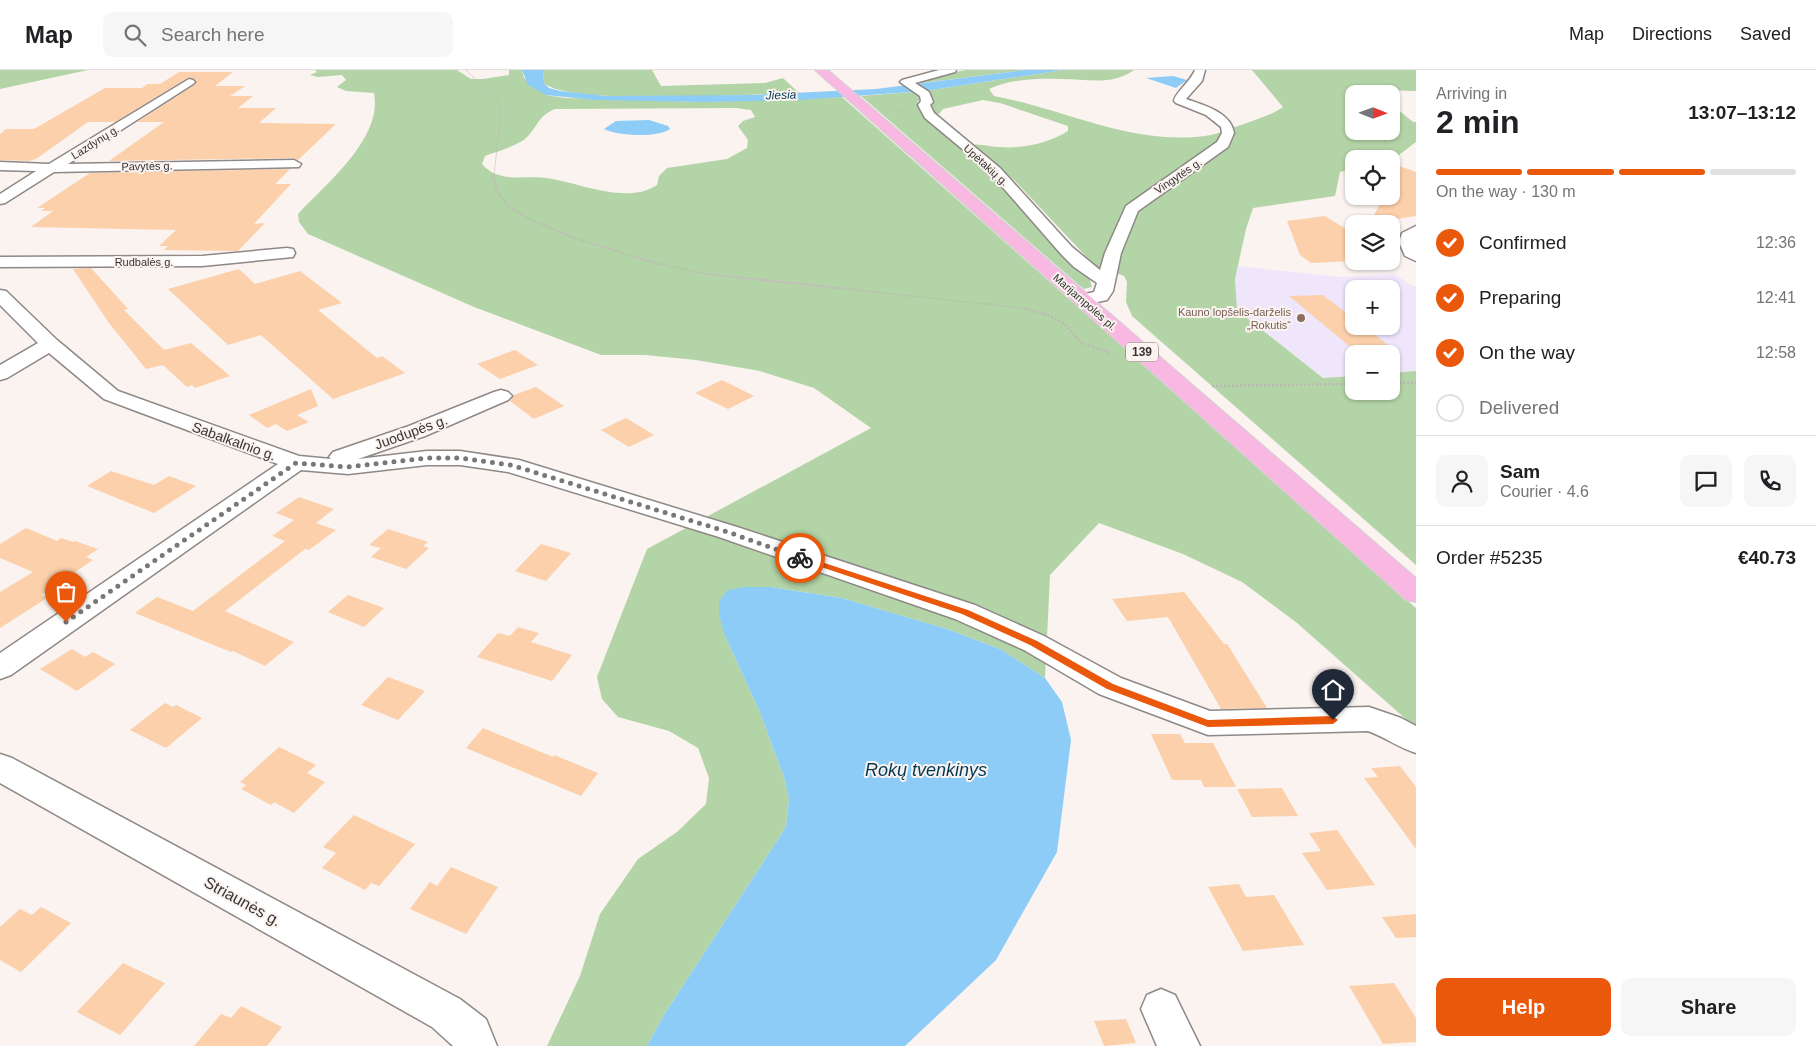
<!DOCTYPE html>
<meta charset="utf-8">
<style>
body{margin:0;font-family:Arial,sans-serif;background:#f6f6f6;color:#202124;height:100vh;display:flex;flex-direction:column;font-size:19px;white-space:nowrap}
*{box-sizing:border-box;margin:0}
p{font-size:16px;color:#757577}
.icon{flex:none;width:28px;height:28px;fill:none;stroke:currentColor;stroke-width:2;stroke-linecap:round;stroke-linejoin:round}
.map{position:relative;flex:1;overflow:hidden}
.details{display:flex;flex-direction:column;background:#fff;width:400px}
.details>*{flex:none}
.needle{width:32px;rotate:91deg}
.tools{position:absolute;left:1345px;top:15px;display:grid;gap:10px}
.tools a{display:grid;place-items:center;width:55px;height:55px;border-radius:10px;background:#fff;box-shadow:0 1px 4px #0004;font-size:25px}
.pin{position:absolute;display:grid;place-items:center;width:42px;height:42px;color:#fff;margin:-51px -21px;border-radius:50% 50% 50% 0;rotate:-45deg;box-shadow:0 0 5px #0007}
.pin .icon{rotate:45deg}
.courier{position:absolute;display:grid;place-items:center;width:50px;height:50px;margin:-25px;border:4px solid #ea580c;border-radius:50%;background:#fff;color:#222;box-shadow:0 1px 6px #0007}
.head em{font-style:normal;font-weight:600}
.head div{display:flex;flex-direction:column-reverse}
.head{display:flex;align-items:center;justify-content:space-between;height:85px;padding:0 20px}
h1{font-size:32px;font-weight:600;line-height:38px}
.bar{display:grid;grid-template-columns:repeat(4,1fr);gap:8px 5px;align-content:center;height:60px;padding:0 20px}
.bar i{height:6px;border-radius:4px;background:#e0e0e0}
.bar .on{background:#ea580c}
.bar p{grid-column:span 4}
.line{display:flex;align-items:center;gap:12px;padding:0 20px;border-top:1px solid #e0e0e0}
.line div{flex:1}
.round{display:grid;place-items:center;flex:none;width:52px;height:52px;border-radius:10px;background:#f6f6f6}
ol{padding:0 20px;list-style:none}
li{display:flex;align-items:center;gap:15px;height:55px}
li p{margin-inline-start:auto}
li .icon{padding:5px;border-radius:50%;background:#ea580c;color:#fff;stroke-width:4}
li:last-child{color:#757577}
li i{width:28px;height:28px;border:2px solid #e0e0e0;border-radius:50%}
.action{display:flex;gap:10px;margin-top:auto;padding:10px 20px}
.action a{flex:1;height:58px;border-radius:10px;background:#ea580c;color:#fff;font-size:20px;font-weight:600;line-height:58px;text-align:center}
.action a+a{background:#f6f6f6;color:#202124}
header{display:flex;align-items:center;gap:30px;box-sizing:border-box;height:70px;padding:0 25px;background:#fff;border-bottom:1px solid #e0e0e0}
header strong{font-size:24px}
nav{display:flex;gap:28px;margin-inline-start:auto;font-size:18px}
.search{width:350px;height:45px;background:#f6f6f6;display:flex;align-items:center;gap:12px;box-sizing:border-box;padding:0 18px;border-radius:10px;color:#757577;font-size:19px}
main{display:flex;flex:1;min-height:0}
.map>svg:first-child{display:block}
.education{fill:#efe6fc;fill-rule:evenodd}
.green{fill:#b3d4a6;fill-rule:evenodd}
.water{fill:#8cccf6}
.building{fill:#fcd0aa}
.lines{fill:none;stroke-linecap:round;stroke-linejoin:round}
.minor-casing{stroke:#8e8886;stroke-width:3}
.primary-casing{stroke:#d3d2d2;stroke-width:2}
.path-far2{stroke:#beb8b6;stroke-width:1;stroke-dasharray:1 1;stroke-linecap:butt}
.path-far1{stroke:#beb8b6;stroke-width:2;stroke-dasharray:1 1;stroke-linecap:butt}
.path{stroke:#beb8b6;stroke-width:2.5;stroke-dasharray:2 2;stroke-linecap:butt}
.minor{fill:#fff;fill-rule:evenodd}
.primary{fill:#f8b8e2;fill-rule:evenodd}
.route{fill:#ea580c}
.done{stroke:#7b7775;stroke-width:5;stroke-dasharray:0 9}
.education-dot{fill:#8d6e63;stroke:#faf3f0;stroke-width:2}
.labels{text-anchor:middle;stroke-width:4;stroke-linejoin:round;paint-order:stroke}
.far-street-label{font-size:11px;fill:#363433;stroke:#faf3f0}
.far-education-label{font-size:11px;fill:#785e54;stroke:#faf3f0;text-anchor:end}
.far-water-label{font-size:12px;font-style:italic;fill:#013853;stroke:#faf3f0}
.shield{fill:#faf3f0;stroke:#716d6c;stroke-width:1}
.shield-label{font-size:12px;font-weight:bold;fill:#363433}
.street-label{font-size:14px;fill:#363433;stroke:#faf3f0}
.near-street-label{font-size:16px;fill:#363433;stroke:#faf3f0}
.near-water-label{font-size:18px;font-style:italic;fill:#013853;stroke:#faf3f0}
</style>
<header>
<strong>Map</strong>
<div class="search"><svg class="icon" aria-label="search" viewBox="0 0 24 24"><circle cx="10" cy="10" r="6"/><path d="M15 15l6 6"/></svg>Search here</div>
<nav><a>Map</a><a>Directions</a><a>Saved</a></nav>
</header>
<main>
<div class="map">
<svg width="1416" height="976" viewBox="0 0 1416 976">
<rect width="100%" height="100%" fill="#faf3f0"/>
<path class="education" d="M1238,196L1340,207L1394,204L1412,216H1416V301L1391,303V284H1354V306L1324,308L1237,240L1235,209ZM1354,219H1391V256H1354Z"/>
<g class="green">
<path d="M0,0H88L0,19Z"/>
<path d="M315,0H457L471,9H483L509,5V0H522L524,8L546,25L565,28L704,32L842,27L1416,538V658L1297,553L1242,512L1183,484L1099,453L1050,505L1045,608L1000,579L947,559L842,528L770,517L725,566L759,640L784,707L789,729L786,757L664,945L647,976H547L580,906L600,844L638,789L677,762L706,734L709,708L698,678L669,661L618,647L602,629L597,607L647,479L871,358L814,318L760,301L696,290L645,285H601L474,237L308,164L299,152L298,144C326,114 383,68 374,23L346,21L337,17L346,10L342,5L318,7L310,5L317,2ZM736,38L751,40L755,47L743,51L738,56L748,70L747,78L727,89L667,98L659,106L657,115C627,135 580,113 547,108C525,105 499,114 482,94L485,86C498,81 514,77 525,69C537,59 537,46 555,39Z"/>
<path d="M543,0H652L661,16L765,13L783,8L799,23C758,24 568,36 544,13Z"/>
<path d="M966,0H1026L914,14L913,10Z"/>
<path d="M1063,0H1134C1112,16 1087,9 1062,9C1040,8 1009,9 989,19L994,26C1065,39 1137,78 1211,65C1221,63 1231,58 1241,55C1255,50 1270,46 1283,37L1252,0H1416V21L1376,20L1379,24H1354V61H1391V34L1413,52H1416V72L1391,91V89H1354V99L1340,102L1335,126L1253,138L1246,159L1235,209L1237,240L1323,308L1354,306V321H1391V303L1416,301V495L1132,246L1126,232L1127,212L1124,206L1094,195L1015,111L972,75C980,73 990,77 999,77C1023,79 1049,73 1068,61V56L1000,33L983,30L943,39L939,44H933L931,34L934,32L932,29H920L917,32L923,43L996,108L1046,166L1090,210L1092,217L1084,219L1079,215L861,26L925,21Z"/>
</g>
<g class="water">
<path d="M522,0H543L544,13L549,18L560,21L606,26L754,25L876,19L1026,0H1063L925,21L799,30L704,32L595,30L546,25L528,15Z"/>
<path d="M1173,6L1187,10L1176,18L1146,8Z"/>
<path d="M649,50L668,56L670,59C658,68 617,66 604,59L616,51Z"/>
<path d="M744,517H770L842,528L947,559L1000,579L1045,608L1062,632L1071,670L1057,782L996,890L905,976H647L664,945L786,757L789,729L784,707L759,640L725,566L719,545V531L728,520Z"/>
</g>
<g class="building">
<path d="M179,2H233L215,16H245L230,26H253L238,38H276L259,53L336,54L298,90L294,88L109,91L164,52H137L194,15L196,11L189,7L115,52H88L36,89L29,91L0,90V64L6,59H34L105,18H142L148,14H160Z"/>
<path d="M1391,93L1416,102V146L1370,153L1384,126H1391Z"/>
<path d="M290,99L275,114H291L254,154L265,153L238,181L164,180L168,176H159L176,160L31,157L53,141H41L45,138H37L90,103Z"/>
<path d="M1325,146L1354,164V191L1311,193L1300,185L1287,151Z"/>
<path d="M91,198L128,239L124,240L164,280L191,273L230,306L195,318L192,315L187,317L163,295L146,299L109,253L73,199Z"/>
<path d="M239,199L255,214L300,201L342,233L318,240L377,288L382,286L405,303L333,329L261,265L228,275L168,219Z"/>
<path d="M1323,225L1354,249V256H1364L1399,284H1359L1289,226Z"/>
<path d="M515,280L538,295L500,309L477,294Z"/>
<path d="M722,310L754,326L728,339L695,323Z"/>
<path d="M536,317L564,336L534,349L510,331L514,325Z"/>
<path d="M311,319L318,336L297,345L309,352L287,361L276,354L267,358L249,345Z"/>
<path d="M626,348L654,365L629,377L601,360Z"/>
<path d="M111,401L154,415L169,406L196,416L154,443L87,416Z"/>
<path d="M299,427L334,439L316,453L336,460L309,480L305,479L225,541L294,572L265,596L233,581L231,582L135,543L157,527L193,541L285,471L272,466L294,450L276,443Z"/>
<path d="M26,458L57,471L61,468L73,472L75,471L98,479L86,487L93,490L41,525L47,528L0,558V522L33,502L0,488V474Z"/>
<path d="M388,459L428,472L423,476L429,478L406,499L371,487L381,478L369,475Z"/>
<path d="M541,474L571,483L546,511L515,501Z"/>
<path d="M1184,522L1224,574H1227L1267,638L1221,639L1168,547L1127,551L1112,529Z"/>
<path d="M348,525L384,538L364,557L328,542Z"/>
<path d="M518,557L539,563L531,572L572,585L552,611L477,587L498,563L510,566Z"/>
<path d="M72,579L85,587L93,582L115,594L77,621L40,599Z"/>
<path d="M388,607L425,621L398,650L361,635Z"/>
<path d="M165,633L173,637L176,635L202,648L166,678L130,660Z"/>
<path d="M483,658L553,687L554,685L598,703L581,726L466,678Z"/>
<path d="M1151,664H1180L1185,673H1213L1236,717H1204L1201,710H1172Z"/>
<path d="M279,677L316,695L307,703L325,712L294,743L274,732L271,735L241,719L246,715L240,712Z"/>
<path d="M1400,696L1416,717V779L1364,708L1378,707L1371,698Z"/>
<path d="M1282,718L1298,746L1252,747L1237,719Z"/>
<path d="M354,745L415,774L379,816L371,813L365,820L322,798L336,783L323,777Z"/>
<path d="M1337,760L1375,815L1327,820L1302,783L1321,781L1309,763Z"/>
<path d="M451,797L498,817L466,864L410,839L430,812L437,816Z"/>
<path d="M1239,814L1246,827L1274,825L1304,875L1243,881L1208,817Z"/>
<path d="M41,837L71,853L21,902L0,890V857L20,839L32,845Z"/>
<path d="M1416,844V867L1396,868L1382,847Z"/>
<path d="M123,893L165,913L120,965L77,942Z"/>
<path d="M1394,913L1416,948V972L1383,974L1349,916Z"/>
<path d="M241,936L282,957L267,976H194L221,944L231,948Z"/>
<path d="M1126,949L1136,973L1104,976L1094,951Z"/>
</g>
<g class="lines">
<g class="minor-casing">
<g id="minor">
<path d="M939,0H956L955,2L915,13L929,22L933,32L930,35L934,43L1000,98L1072,177L1100,200L1105,183L1126,136L1217,72L1222,63L1221,57L1206,45L1176,33L1174,31C1175,23 1190,12 1195,0H1205L1202,11L1186,29C1203,35 1231,42 1234,63L1228,77L1138,141L1121,183L1113,221L1107,230L1083,235L1077,234L1074,230L1077,226L1094,222L1097,213L1074,197L1061,184L999,113L972,87L925,48L918,35L921,31L920,26L900,12L902,10Z"/>
<path d="M189,9L193,10L195,12L193,14L68,94L294,90L301,94L299,97L54,102L5,133L0,134V124L36,101L0,100V92L49,94Z"/>
<path d="M1416,156V191L1405,186L1399,172L1402,163Z"/>
<path d="M287,178L293,179L295,183L293,187L202,196L0,197V187L202,186Z"/>
<path d="M0,220L6,221L57,270L118,321L299,386L331,389L329,387L333,382L409,356L494,322L501,320L508,322L512,326L508,330L425,366L358,389L427,381H460L519,390L737,457L975,535L1044,566L1121,608L1210,641L1369,637L1401,648L1416,656V683C1399,678 1385,667 1368,661L1208,665L1099,624L1024,580L955,549L719,467L508,402L460,395H427L348,404L301,400L11,605L0,609V583L278,394L104,329L49,283L7,308L0,310V295L38,273L0,235Z"/>
<path d="M0,684L12,688L460,929L486,949L497,976H453L432,957L0,713Z"/>
<path d="M1161,919L1175,925L1200,976H1157L1141,939L1147,925Z"/>
</g>
</g>
<g class="primary-casing">
<path id="primary" d="M815,0H828L1416,508V532L1406,530Z"/>
</g>
<g class="path-far2">
<path d="M466,0L496,29L501,40L494,106"/>
<path d="M895,41L909,40"/>
</g>
<path class="path-far1" d="M493,105L497,121L509,137L527,148L574,168L655,193L707,204L1024,238L1046,245"/>
<g class="path">
<path d="M1044,243L1065,254L1080,272L1110,283"/>
<path d="M1391,313H1416"/>
<path d="M1212,316L1354,314"/>
</g>
<use href="#minor" class="minor"/>
<use href="#primary" class="primary"/>
</g>
<path class="route" d="M797,486H803L968,540L1037,571L1113,614L1208,650L1333,646L1338,650L1333,654L1208,657L1107,619L1030,575L962,544L797,489Z"/>
<g class="lines">
<path class="done" d="M66,552L296,393L348,397L427,388H460L511,395L728,462L800,488"/>
</g>
<circle class="education-dot" cx="1301" cy="248" r="5"/>
<g class="labels">
<g class="far-street-label">
<text transform="translate(95 72) rotate(-32)" y="4">Lazdynų g.</text>
<text transform="translate(986 95) rotate(42)" y="4">Upėtakių g.</text>
<text transform="translate(147 96) rotate(-1)" y="4">Pavytės g.</text>
<text transform="translate(1178 106) rotate(-34)" y="4">Vingytės g.</text>
<text x="144" y="196">Rudbalės g.</text>
<text transform="translate(1085 232) rotate(41)" y="4">Marijampolės pl.</text>
</g>
<g class="far-education-label">
<text x="1291" y="246">Kauno lopšelis-darželis<tspan x="1291" dy="13">„Rokutis“</tspan></text>
</g>
<g class="far-water-label">
<text transform="translate(781 25) rotate(-2)" y="4">Jiesia</text>
</g>
<rect class="shield" x="1126" y="272.5" width="32" height="19" rx="4"/>
<g class="shield-label">
<text x="1142" y="286">139</text>
</g>
<g class="street-label">
<text transform="translate(411 362) rotate(-20)" y="5">Juodupės g.</text>
<text transform="translate(234 371) rotate(20)" y="5">Sabalkalnio g.</text>
</g>
<g class="near-street-label">
<text transform="translate(243 831) rotate(29)" y="6">Striaunės g.</text>
</g>
<g class="near-water-label">
<text x="926" y="706">Rokų tvenkinys</text>
</g>
</g>
</svg>
<div class="tools">
<a><svg class="needle" viewBox="-14 -14 28 28"><path d="M0-13l5 13h-10z" fill="#e53935"/><path d="M0 13l5-13h-10z" fill="#757577"/></svg></a>
<a><svg class="icon" aria-label="locate" viewBox="0 0 24 24"><circle cx="12" cy="12" r="6"/><path d="M12 2v4M12 18v4M2 12h4M18 12h4"/></svg></a>
<a><svg class="icon" aria-label="layers" viewBox="0 0 24 24"><path d="M12 4l9 5-9 5-9-5zM3 14l9 5 9-5"/></svg></a>
<a>+</a>
<a>−</a>
</div>
<div class="pin" style="left:66px;top:552px;background:#ea580c"><svg class="icon" aria-label="bag" viewBox="0 0 24 24"><path d="M5 8h14l-1 12H6zM9 8a3 3 0 0 1 6 0"/></svg></div>
<div class="pin" style="left:1333px;top:650px;background:#1f2937"><svg class="icon" aria-label="home" viewBox="0 0 24 24"><path d="M3 11l9-7 9 7M6 9v11h12V9"/></svg></div>
<div class="courier" style="left:800px;top:488px"><svg class="icon" aria-label="bike" viewBox="0 0 24 24"><circle cx="6" cy="16" r="4"/><circle cx="18" cy="16" r="4"/><path d="M6 16l4-8h5l3 8M10 8l3 8H6M13 5h3"/></svg></div>
</div>
<section class="details">
<div class="head"><div><h1>2 min</h1><p>Arriving in</p></div><em>13:07–13:12</em></div>
<div class="bar"><i class="on"></i><i class="on"></i><i class="on"></i><i></i><p>On the way · 130 m</p></div>
<ol>
<li><svg class="icon" aria-label="check" viewBox="0 0 24 24"><path d="M5 12l5 5 9-10"/></svg>Confirmed<p>12:36</p></li>
<li><svg class="icon" aria-label="check" viewBox="0 0 24 24"><path d="M5 12l5 5 9-10"/></svg>Preparing<p>12:41</p></li>
<li><svg class="icon" aria-label="check" viewBox="0 0 24 24"><path d="M5 12l5 5 9-10"/></svg>On the way<p>12:58</p></li>
<li><i></i>Delivered</li>
</ol>
<div class="line" style="height:90px"><a class="round"><svg class="icon" aria-label="person" viewBox="0 0 24 24"><circle cx="12" cy="8" r="4"/><path d="M4 21q1-7 8-7t8 7"/></svg></a><div><b>Sam</b><p>Courier · 4.6</p></div><a class="round"><svg class="icon" aria-label="chat" viewBox="0 0 24 24"><path d="M4 5h16v11H9l-5 4z"/></svg></a><a class="round"><svg class="icon" aria-label="phone" viewBox="0 0 24 24"><path d="M5 4h4l2 5-3 2q2 4 5 5l2-3 5 2v4C11 20 4 13 5 4z"/></svg></a></div>
<div class="line" style="height:65px"><div>Order #5235</div><b>€40.73</b></div>
<div class="action"><a>Help</a><a>Share</a></div>
</section>
</main>
